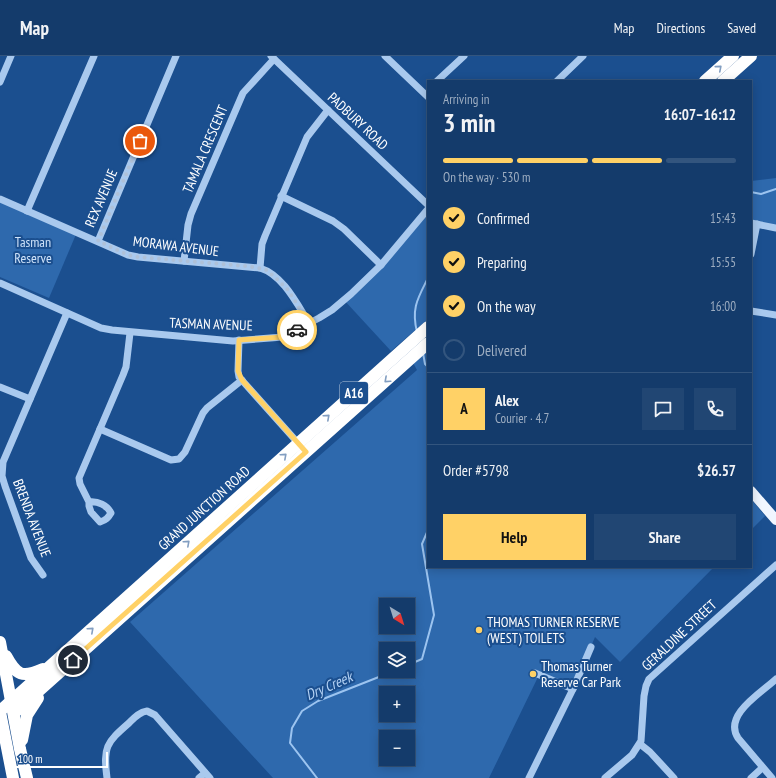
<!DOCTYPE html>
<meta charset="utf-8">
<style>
body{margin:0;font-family:"PT Sans Narrow",sans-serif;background:#214673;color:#f1f3f6;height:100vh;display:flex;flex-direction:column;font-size:15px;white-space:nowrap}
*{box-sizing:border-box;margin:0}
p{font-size:13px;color:#9dadc1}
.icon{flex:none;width:22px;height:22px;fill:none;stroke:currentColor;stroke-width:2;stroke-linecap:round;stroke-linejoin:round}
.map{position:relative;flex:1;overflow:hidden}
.details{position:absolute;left:427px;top:24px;width:325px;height:488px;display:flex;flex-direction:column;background:#143b6b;border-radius:0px;box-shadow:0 2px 10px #0003,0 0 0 1px #33557e}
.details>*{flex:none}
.needle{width:26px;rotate:142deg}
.tools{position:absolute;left:379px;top:542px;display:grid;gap:8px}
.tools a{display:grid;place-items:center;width:36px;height:36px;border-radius:0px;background:#143b6b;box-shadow:0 2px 10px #0003,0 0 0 1px #33557e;font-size:20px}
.scale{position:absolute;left:12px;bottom:10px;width:96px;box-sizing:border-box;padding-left:4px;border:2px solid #fff;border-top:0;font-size:11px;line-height:14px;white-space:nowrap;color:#fff;-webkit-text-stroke:3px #1b4f8f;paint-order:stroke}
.pin{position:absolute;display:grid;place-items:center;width:34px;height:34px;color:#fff;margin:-17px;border:2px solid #fff;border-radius:50%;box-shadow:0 1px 4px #0007}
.courier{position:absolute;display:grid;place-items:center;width:40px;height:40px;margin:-20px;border:3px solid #ffd166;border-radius:50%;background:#fff;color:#222;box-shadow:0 1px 5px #0007}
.headline em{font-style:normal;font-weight:600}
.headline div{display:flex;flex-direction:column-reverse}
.headline{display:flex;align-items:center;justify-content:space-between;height:68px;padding:0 16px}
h1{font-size:26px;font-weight:600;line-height:30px}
.bar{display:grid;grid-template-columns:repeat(4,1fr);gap:6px 4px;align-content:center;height:48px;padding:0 16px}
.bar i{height:5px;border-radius:3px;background:#33557e}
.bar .selected{background:#ffd166}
.bar p{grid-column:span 4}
.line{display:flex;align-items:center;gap:10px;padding:0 16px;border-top:1px solid #33557e}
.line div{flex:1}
.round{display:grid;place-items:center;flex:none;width:42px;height:42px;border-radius:0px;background:#214673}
ol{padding:0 16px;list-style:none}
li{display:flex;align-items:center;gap:12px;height:44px}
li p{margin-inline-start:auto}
li .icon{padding:4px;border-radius:50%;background:#ffd166;color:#111;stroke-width:4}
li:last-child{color:#9dadc1}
li i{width:22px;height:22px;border:2px solid #33557e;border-radius:50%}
.button{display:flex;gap:8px;margin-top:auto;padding:8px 16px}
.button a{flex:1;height:46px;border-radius:0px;background:#ffd166;color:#111;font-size:16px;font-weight:600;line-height:46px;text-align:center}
.button a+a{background:#214673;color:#f1f3f6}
header{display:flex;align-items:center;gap:24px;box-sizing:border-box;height:56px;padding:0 20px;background:#143b6b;border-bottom:1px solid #33557e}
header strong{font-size:19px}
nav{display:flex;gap:22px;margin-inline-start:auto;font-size:14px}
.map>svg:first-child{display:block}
.green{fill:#2e69ad;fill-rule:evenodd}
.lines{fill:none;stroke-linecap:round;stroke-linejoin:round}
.stream{stroke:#9cc4f0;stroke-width:2}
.minor{stroke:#a9c9ee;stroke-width:7}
.major{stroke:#f0f6ff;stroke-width:10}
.highway{stroke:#fff;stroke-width:12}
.oneway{stroke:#829ec1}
.done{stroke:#afc1d8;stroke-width:4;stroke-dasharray:0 7.2}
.route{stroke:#ffd166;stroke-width:5}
.poi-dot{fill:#ffd166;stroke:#1b4f8f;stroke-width:1.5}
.labels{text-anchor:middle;stroke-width:4;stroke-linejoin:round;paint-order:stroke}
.shield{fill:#1b4f8f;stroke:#bbcadd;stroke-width:1}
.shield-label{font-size:13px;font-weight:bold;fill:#fff}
.street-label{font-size:14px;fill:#fff;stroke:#1b4f8f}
.park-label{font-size:14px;fill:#cfe3fa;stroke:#1b4f8f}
.poi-label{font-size:14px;fill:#fff;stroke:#1b4f8f;text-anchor:start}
.water-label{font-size:15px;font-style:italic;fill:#b5d3f5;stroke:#1b4f8f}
</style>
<header>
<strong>Map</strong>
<nav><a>Map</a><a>Directions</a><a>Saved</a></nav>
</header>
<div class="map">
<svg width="776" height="722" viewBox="0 0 776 722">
<rect width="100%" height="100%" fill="#1b4f8f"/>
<g class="green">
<path d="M776,122V173L751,168V125Z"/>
<path d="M0,144L77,176L49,242L0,221Z"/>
<path d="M428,156V263L391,295L344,244Z"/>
<path d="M428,287V511H714L620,606L595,581L573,633L538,621L489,722H273L130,566L417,314L411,303ZM386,549H408V571H386ZM386,593H408V615H386ZM386,637H408V659H386ZM386,681H408V703H386Z"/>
<path d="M751,443L765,460L751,474Z"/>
</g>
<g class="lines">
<g class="stream">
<path d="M751,136L761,138L776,133"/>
<path d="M417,276C411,252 418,242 428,222"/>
<path d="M423,297L425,308L428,311"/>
<path d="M408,609L422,603L434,559L422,488L428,474"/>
<path d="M317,722L290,687L292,672L302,655L318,645L394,615"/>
</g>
<g class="minor">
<path d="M271,0L428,149"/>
<path d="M385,0L428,41"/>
<path d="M437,25L464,0"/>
<path d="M557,25L583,0"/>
<path d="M0,26L11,0"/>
<path d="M281,140L333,165L344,173L381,209"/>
<path d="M0,143L128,199L138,201L260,212C283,219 297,248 309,267"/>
<path d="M27,155L94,0"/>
<path d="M751,167L776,172"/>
<path d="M98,185L176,0"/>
<path d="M751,198L757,168"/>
<path d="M184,205L188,169L191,158L243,37L274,3"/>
<path d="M260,212L262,188L265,180L307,81L328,54"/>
<path d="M0,227L101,272L112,274L233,285L283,281L319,262L332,254L351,238L381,209L428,153"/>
<path d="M751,255L776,259"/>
<path d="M239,284L238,315L239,321L298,387"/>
<path d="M0,331L30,343"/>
<path d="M100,373L171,404L179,403L185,396L203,357L207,352L242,324"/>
<path d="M89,446C98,445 107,449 111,457C108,462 106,464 100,466L91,456L89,450V446L80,428L79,422L123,319L126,311L130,277"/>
<path d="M43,519L31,502L5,430L2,420L3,406L67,257"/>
<path d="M535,617L573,633"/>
<path d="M640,688L650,696L674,722"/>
<path d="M107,722C103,691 106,687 129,667C134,662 139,656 147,655L155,659L210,722"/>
<path d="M199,722L205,717"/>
<path d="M529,722L573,633L591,591"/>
<path d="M605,722L632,699L641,685L644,640L646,630L649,623L776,509"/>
<path d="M751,722L762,712"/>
<path d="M772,722L738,682C723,659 761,637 776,623"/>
</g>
<path class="major" d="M751,435L776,464"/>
<g class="highway">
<path d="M705,25L733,0"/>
<path d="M723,25L751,0"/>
<path d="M0,586L20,693L27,722"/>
<path d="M6,600C17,620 22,622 43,613"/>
<path d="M0,655L428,271"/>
<path d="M0,656L13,722"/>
<path d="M14,657L428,287"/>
<path d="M22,684L27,659L38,642"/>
</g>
</g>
<defs><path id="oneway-chevron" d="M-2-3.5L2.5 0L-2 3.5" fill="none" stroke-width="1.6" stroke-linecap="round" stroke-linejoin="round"/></defs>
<g class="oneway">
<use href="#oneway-chevron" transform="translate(719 12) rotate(-41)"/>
<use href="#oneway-chevron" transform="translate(387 324) rotate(138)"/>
<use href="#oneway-chevron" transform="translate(327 361) rotate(-42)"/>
<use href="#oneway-chevron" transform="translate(284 400) rotate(-42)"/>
<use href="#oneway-chevron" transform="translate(187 487) rotate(-42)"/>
<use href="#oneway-chevron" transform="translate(91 574) rotate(-42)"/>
</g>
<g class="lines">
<path class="done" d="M140,85L98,185L128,199L138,201L245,210L265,213L275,221L288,234L309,267L297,274"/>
<path class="route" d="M73,604L306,396L242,324L238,315L239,284L283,281L297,274"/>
</g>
<g class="poi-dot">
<circle cx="479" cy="574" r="4"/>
<circle cx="533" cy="618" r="4"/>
</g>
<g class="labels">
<rect class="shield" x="340" y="326" width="28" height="22" rx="3"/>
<g class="shield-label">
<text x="354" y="342">A16</text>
</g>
<g class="street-label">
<text transform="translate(358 65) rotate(43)" y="5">PADBURY ROAD</text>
<text transform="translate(205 93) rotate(-67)" y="5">TAMALA CRESCENT</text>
<text transform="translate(101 142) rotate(-67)" y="5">REX AVENUE</text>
<text transform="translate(176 190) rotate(7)" y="5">MORAWA AVENUE</text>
<text transform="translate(211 268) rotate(2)" y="5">TASMAN AVENUE</text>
<text transform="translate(204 452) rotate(-42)" y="5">GRAND JUNCTION ROAD</text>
<text transform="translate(32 462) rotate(69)" y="5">BRENDA AVENUE</text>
<text transform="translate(679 579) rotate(-43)" y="5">GERALDINE STREET</text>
</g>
<g class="park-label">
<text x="33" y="191">Tasman<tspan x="33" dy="16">Reserve</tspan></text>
</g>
<g class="poi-label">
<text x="487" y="571">THOMAS TURNER RESERVE<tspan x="487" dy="16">(WEST) TOILETS</tspan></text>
<text x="541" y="615">Thomas Turner<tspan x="541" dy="16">Reserve Car Park</tspan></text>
</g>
<g class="water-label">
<text transform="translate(329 630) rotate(-24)" y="5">Dry Creek</text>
</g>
</g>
</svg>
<div class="tools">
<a><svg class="needle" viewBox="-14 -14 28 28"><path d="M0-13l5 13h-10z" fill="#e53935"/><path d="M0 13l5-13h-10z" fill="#9dadc1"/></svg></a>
<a><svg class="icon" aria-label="layers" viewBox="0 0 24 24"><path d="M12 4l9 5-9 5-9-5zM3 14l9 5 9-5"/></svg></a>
<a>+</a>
<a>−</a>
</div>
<div class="scale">100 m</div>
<div class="pin" style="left:140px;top:85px;background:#ea580c"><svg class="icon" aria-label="bag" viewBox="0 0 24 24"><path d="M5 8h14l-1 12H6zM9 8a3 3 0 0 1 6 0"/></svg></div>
<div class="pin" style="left:73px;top:604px;background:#1f2937"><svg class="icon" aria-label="home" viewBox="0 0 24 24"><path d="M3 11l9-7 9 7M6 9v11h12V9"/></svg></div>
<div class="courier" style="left:297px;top:274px"><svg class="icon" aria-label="car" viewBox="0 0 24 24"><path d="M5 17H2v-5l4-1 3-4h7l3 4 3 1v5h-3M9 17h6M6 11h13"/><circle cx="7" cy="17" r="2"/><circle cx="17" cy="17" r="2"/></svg></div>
<section class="details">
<div class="headline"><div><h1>3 min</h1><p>Arriving in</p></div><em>16:07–16:12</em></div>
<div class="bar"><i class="selected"></i><i class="selected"></i><i class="selected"></i><i></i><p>On the way · 530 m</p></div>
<ol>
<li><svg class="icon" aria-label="check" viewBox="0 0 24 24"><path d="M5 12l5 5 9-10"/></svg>Confirmed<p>15:43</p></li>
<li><svg class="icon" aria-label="check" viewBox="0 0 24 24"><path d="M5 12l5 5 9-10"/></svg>Preparing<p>15:55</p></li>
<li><svg class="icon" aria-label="check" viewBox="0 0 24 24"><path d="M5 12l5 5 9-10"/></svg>On the way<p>16:00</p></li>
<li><i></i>Delivered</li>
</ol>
<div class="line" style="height:72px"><b class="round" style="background:#ffd166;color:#111">A</b><div><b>Alex</b><p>Courier · 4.7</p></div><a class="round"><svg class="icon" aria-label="chat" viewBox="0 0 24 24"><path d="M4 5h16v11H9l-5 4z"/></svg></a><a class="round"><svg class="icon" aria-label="phone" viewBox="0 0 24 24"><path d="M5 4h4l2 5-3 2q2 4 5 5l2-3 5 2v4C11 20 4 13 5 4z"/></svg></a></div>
<div class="line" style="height:52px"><div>Order #5798</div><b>$26.57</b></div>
<div class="button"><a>Help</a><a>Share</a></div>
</section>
</div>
